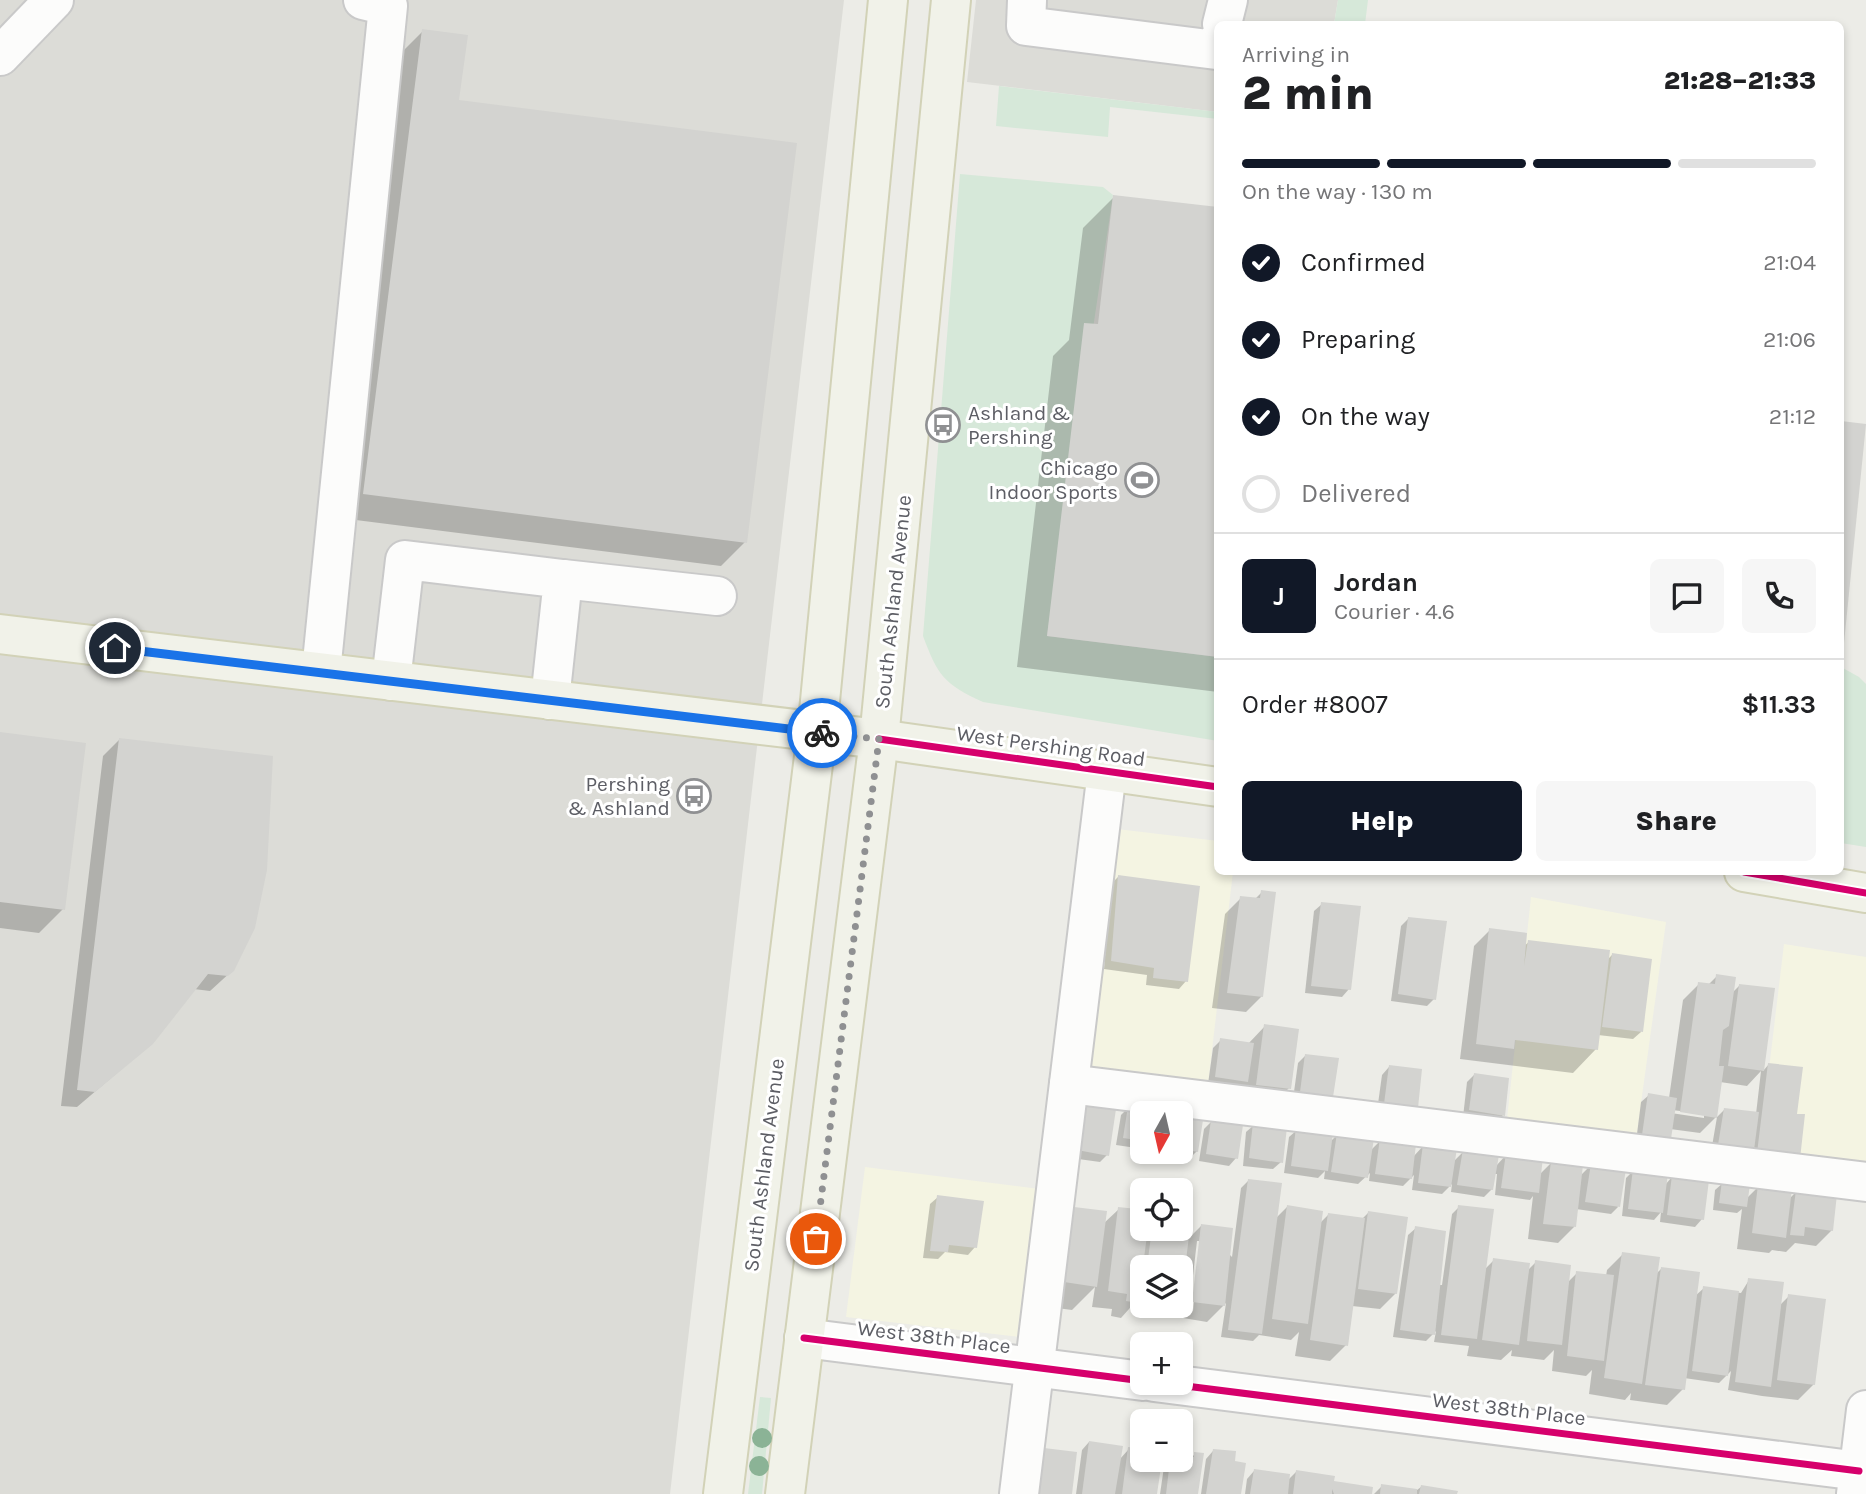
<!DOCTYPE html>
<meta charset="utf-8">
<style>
body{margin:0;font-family:Karla,sans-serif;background:#f6f6f6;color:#202124;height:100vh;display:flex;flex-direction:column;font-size:26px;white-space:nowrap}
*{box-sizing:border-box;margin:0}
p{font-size:23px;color:#757577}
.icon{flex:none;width:38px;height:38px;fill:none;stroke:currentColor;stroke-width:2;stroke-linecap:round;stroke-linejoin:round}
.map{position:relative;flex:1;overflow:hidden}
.drawer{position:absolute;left:1214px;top:21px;width:630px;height:854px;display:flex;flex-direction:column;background:#fff;border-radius:10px;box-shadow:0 4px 10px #0003}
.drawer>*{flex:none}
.needle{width:46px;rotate:188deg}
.fabs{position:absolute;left:1130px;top:1101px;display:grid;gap:14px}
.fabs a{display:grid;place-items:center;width:63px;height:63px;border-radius:10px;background:#fff;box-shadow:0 4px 10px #0003;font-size:35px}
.pin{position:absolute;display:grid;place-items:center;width:60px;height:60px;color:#fff;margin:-30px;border:4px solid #fff;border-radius:50%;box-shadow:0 2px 7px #0007}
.courier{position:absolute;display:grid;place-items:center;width:70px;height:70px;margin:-35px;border:5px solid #1a73e8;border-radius:50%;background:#fff;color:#222;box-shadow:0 2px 9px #0007}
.summary em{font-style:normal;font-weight:800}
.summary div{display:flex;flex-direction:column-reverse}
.summary{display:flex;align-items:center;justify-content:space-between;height:119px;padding:0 28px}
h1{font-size:46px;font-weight:800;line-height:52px}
.bar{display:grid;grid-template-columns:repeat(4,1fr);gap:10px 7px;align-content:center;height:84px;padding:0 28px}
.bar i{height:9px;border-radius:5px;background:#e0e0e0}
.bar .current{background:#111827}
.bar p{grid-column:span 4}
.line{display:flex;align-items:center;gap:18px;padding:0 28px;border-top:2px solid #e0e0e0}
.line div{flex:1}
.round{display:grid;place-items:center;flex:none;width:74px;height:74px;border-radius:10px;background:#f6f6f6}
ol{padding:0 28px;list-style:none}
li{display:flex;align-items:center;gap:21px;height:77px}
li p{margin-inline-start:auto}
li .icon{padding:7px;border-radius:50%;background:#111827;color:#fff;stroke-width:4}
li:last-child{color:#757577}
li i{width:38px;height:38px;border:4px solid #e0e0e0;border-radius:50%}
.button{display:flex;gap:14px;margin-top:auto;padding:14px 28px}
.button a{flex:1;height:80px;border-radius:10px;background:#111827;color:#fff;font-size:28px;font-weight:800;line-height:80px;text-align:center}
.button a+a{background:#f6f6f6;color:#202124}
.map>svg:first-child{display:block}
.commercial{fill:#f4f4e2}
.industrial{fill:#dcdcd7}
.green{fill:#d6e8d9}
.shadow{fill:#0003;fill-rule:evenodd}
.building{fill:#d3d3d0}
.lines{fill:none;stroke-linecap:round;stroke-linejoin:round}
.minor-casing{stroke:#c9c9c9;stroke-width:42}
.major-casing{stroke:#d2d2b7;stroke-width:42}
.minor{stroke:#fcfcfb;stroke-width:38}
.major{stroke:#f1f2e9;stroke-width:38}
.cycleway-casing{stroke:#fff;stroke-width:11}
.cycleway{stroke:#d6006c;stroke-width:7}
.tree{fill:#8bb396}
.done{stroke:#8f9092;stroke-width:7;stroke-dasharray:0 12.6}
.route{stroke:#1a73e8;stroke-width:9}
.labels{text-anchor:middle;stroke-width:6;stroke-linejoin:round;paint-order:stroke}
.poi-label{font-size:21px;fill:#5d5e65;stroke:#fff;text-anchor:end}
.street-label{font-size:21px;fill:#5d5e65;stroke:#fff}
</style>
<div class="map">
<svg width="1866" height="1494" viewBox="0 0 1866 1494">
<rect width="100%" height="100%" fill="#ecece7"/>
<g class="commercial">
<path d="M1100,827L1218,841V872H1233L1206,1101L1069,1084Z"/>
<path d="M1531,897L1666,922L1634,1154L1505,1138Z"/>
<path d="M1784,944L1866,957V1182L1757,1169Z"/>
<path d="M865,1167L1055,1191L1037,1339L846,1317Z"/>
</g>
<g class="industrial">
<path d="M0,0H844L670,1494H0Z"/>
<path d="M976,0H1338L1334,24H1218V112L967,82Z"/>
</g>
<g class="green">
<path d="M1338,0H1368L1365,24H1334Z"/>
<path d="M999,86L1218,112V119L1110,107L1108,137L996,126Z"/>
<path d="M960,174L1103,187L1113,195L1047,636L1218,657V741L983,702C944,684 938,676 923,636Z"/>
<path d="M1841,667L1859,677L1866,684V847L1841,843Z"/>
<path d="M760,1397L771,1398L762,1494H748Z"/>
</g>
<g class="shadow">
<path d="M423,31L457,101L745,542L721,566L340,518L399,55Z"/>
<path d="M1114,197L1218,209V692L1017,667L1053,356L1069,340L1083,228Z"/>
<path d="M0,734L63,909L39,933L0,928Z"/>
<path d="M119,740L233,970L210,991L194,989L152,1043L77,1107L61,1106L103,756Z"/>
<path d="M1119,876L1186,981L1179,989L1146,985L1147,975L1104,969L1111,884Z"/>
<path d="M1262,892V996L1246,1012L1212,1008L1225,914L1241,898L1255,899Z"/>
<path d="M1322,904L1349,989L1342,997L1305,993L1314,911Z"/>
<path d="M1409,918L1434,999L1427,1006L1391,1001L1401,926Z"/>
<path d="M1490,930L1524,946L1529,942L1607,960L1612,955L1641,1032L1633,1039L1598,1035L1596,1049L1573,1073L1460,1059L1474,946Z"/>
<path d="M1717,976L1732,993L1740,985L1763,1071L1769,1064L1795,1116L1798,1158L1711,1152L1717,1117L1724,1110L1756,1114L1761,1071L1747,1086L1720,1082L1716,1117L1700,1133L1670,1129L1636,1142L1641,1102L1649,1095L1669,1098L1683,1000L1699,984L1708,985ZM1672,1110L1704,1114V1118L1671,1113Z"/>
<path d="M1265,1026L1289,1088L1273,1104L1241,1100L1243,1085L1239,1088L1208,1084L1213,1048L1221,1040L1248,1044Z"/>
<path d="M1306,1055L1332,1097L1324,1104L1293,1099L1298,1063Z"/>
<path d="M1389,1067L1420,1071L1377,1111L1382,1075Z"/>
<path d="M1474,1075L1503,1115L1495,1123L1463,1117L1467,1082Z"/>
<path d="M1128,1108L1143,1113V1149L1116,1145L1121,1115Z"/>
<path d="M1078,1114L1107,1155L1100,1162L1071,1158Z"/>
<path d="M1181,1118L1197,1151L1189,1159L1159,1154L1181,1152Z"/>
<path d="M1211,1122L1236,1158L1229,1166L1199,1161L1204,1129Z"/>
<path d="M1254,1125L1281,1162L1273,1169L1243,1166L1246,1132Z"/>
<path d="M1297,1130L1329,1143L1337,1135L1370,1151L1381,1140L1413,1157L1424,1145L1453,1162L1464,1151L1496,1166L1506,1155L1539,1175L1551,1163L1580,1176L1591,1165L1618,1207L1611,1214L1576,1209L1574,1227L1558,1243L1528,1239L1533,1196L1530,1200L1495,1195L1497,1174H1494L1492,1189L1484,1197L1451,1192L1452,1184L1442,1194L1412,1190L1414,1175L1403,1186L1369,1181L1370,1173L1358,1184L1324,1179L1325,1171L1318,1178L1284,1173L1289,1137Z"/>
<path d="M1633,1171L1665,1185L1672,1177L1702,1219L1695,1227L1660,1222L1661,1212L1654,1220L1622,1216L1626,1178Z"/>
<path d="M1248,1181L1276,1218L1287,1207L1320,1223L1329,1214L1362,1219L1368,1213L1396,1293L1380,1309L1352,1306L1346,1345L1330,1361L1295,1356L1299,1332L1291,1340L1259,1335L1253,1341L1221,1337L1226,1303L1207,1322L1177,1317L1178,1306H1181V1267H1143V1301L1137,1300L1121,1318L1111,1316L1112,1309L1092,1307L1095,1287L1072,1310L1041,1306L1051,1233L1075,1209L1103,1224L1119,1209L1143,1228H1181L1187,1240L1201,1226L1232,1257L1241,1188ZM1197,1241H1201L1193,1311L1189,1310Z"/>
<path d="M1723,1183L1746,1199L1758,1187L1789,1199L1796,1192L1832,1230L1816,1246L1795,1243L1786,1252L1772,1250L1769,1253L1737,1249L1742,1209L1737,1213L1713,1210L1715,1190Z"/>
<path d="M938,1197L975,1247L968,1255L945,1252L938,1259L923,1258L930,1204Z"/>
<path d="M1459,1207L1484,1270L1494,1260L1528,1270L1536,1262L1567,1283L1577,1273L1606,1276L1607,1270L1623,1254L1656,1274L1661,1269L1695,1296L1704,1288L1741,1293L1749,1280L1779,1306L1789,1296L1814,1384L1798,1400L1762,1396L1728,1390L1731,1371L1719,1383L1684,1378L1683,1389L1667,1405L1630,1400L1631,1393L1625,1400L1589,1394L1592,1370L1586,1376L1552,1371L1554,1350L1544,1360L1511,1356L1512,1350L1501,1360L1467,1356L1469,1346L1434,1342L1436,1331L1426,1341L1393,1337L1408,1235L1416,1228L1439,1285H1442L1452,1214Z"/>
<path d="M1089,1442L1119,1460L1129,1449L1143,1460H1160L1156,1494H1076L1082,1450Z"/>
<path d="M1213,1451L1233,1463L1240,1494H1201L1206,1459Z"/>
<path d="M1195,1454L1197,1494H1160L1165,1460L1191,1458Z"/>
<path d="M1254,1471L1288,1480L1296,1472L1331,1486L1370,1494H1245L1247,1479Z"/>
<path d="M1382,1486L1417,1490L1421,1487L1456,1494H1374Z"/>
</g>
<g class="building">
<path d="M422,29L468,35L459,100L797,143L747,543L363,494Z"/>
<path d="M1113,195L1218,207V657L1047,636L1084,323L1098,324Z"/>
<path d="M1841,421L1866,424L1843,653L1841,652Z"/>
<path d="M0,732L86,743L65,910L0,902Z"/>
<path d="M119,738L273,756L267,870L255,928L234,971L228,976L208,974L153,1044L95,1092L77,1090Z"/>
<path d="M1118,875L1200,886L1188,982L1153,978L1154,968L1111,961Z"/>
<path d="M1261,890L1276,892L1263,997L1227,993L1240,896L1260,898Z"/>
<path d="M1321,902L1361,906L1351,990L1311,986Z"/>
<path d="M1408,917L1447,921L1436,1000L1398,994Z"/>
<path d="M1489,928L1527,933L1524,966L1528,940L1610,950L1598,1050L1515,1040L1514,1049L1476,1044Z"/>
<path d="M1612,953L1652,959L1643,1032L1602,1027Z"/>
<path d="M1716,974L1736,977L1729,1026L1723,1030L1719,1066H1724L1717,1118L1680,1112L1698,982L1715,984Z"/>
<path d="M1739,984L1775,988L1764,1071L1728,1066Z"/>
<path d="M1264,1024L1299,1029L1291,1089L1256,1085Z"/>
<path d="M1220,1038L1254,1043L1248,1082L1215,1077Z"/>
<path d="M1305,1054L1339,1058L1333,1097L1300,1092Z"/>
<path d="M1768,1063L1803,1067L1797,1114H1805L1800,1159L1757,1153Z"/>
<path d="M1389,1065L1422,1069L1418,1108L1384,1104Z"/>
<path d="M1474,1073L1509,1078L1505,1116L1469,1110Z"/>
<path d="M1648,1093L1677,1098L1671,1139L1642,1135Z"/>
<path d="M1085,1104L1116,1109L1109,1156L1077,1150Z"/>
<path d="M1128,1106L1163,1113H1143V1141L1123,1138Z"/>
<path d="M1724,1108L1759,1112L1754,1150L1718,1145Z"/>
<path d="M1181,1116L1203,1120L1198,1152L1181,1149Z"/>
<path d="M1211,1120L1243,1125L1238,1159L1206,1154Z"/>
<path d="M1253,1123L1287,1127L1283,1163L1249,1158Z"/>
<path d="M1296,1128L1333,1133L1328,1171L1291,1166Z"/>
<path d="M1337,1133L1374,1138L1368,1178L1331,1172Z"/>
<path d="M1380,1138L1416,1144L1412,1179L1375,1174Z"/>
<path d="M1423,1144L1457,1148L1451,1187L1418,1183Z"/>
<path d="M1463,1149L1499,1155L1493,1190L1457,1185Z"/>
<path d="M1506,1153L1543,1157L1539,1193L1501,1188Z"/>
<path d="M1551,1161L1583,1165L1576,1227L1543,1224Z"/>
<path d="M1591,1163L1626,1169L1620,1207L1585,1202Z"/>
<path d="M1633,1169L1668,1173L1663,1213L1628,1209Z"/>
<path d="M1672,1175L1709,1180L1704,1220L1667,1215Z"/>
<path d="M1248,1179L1282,1183L1262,1334L1228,1330Z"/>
<path d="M1722,1181L1750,1184L1747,1207L1719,1203Z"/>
<path d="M1758,1185L1792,1189L1786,1238L1752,1233Z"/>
<path d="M1796,1190L1837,1194L1833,1231L1805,1227L1804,1236L1790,1235Z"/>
<path d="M937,1195L984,1201L977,1248L949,1245L948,1252L930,1251Z"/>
<path d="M1287,1205L1323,1211L1308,1324L1272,1319Z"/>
<path d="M1458,1205L1494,1209L1477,1339L1441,1335Z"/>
<path d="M1074,1207L1107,1211L1097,1287L1064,1282Z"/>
<path d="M1118,1207L1137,1209L1135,1218L1143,1219V1228H1148L1138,1303L1126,1301L1127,1294L1108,1291Z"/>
<path d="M1368,1211L1408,1217L1397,1294L1358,1289Z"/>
<path d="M1181,1212L1192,1213L1183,1284L1181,1267H1147L1152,1228H1181Z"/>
<path d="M1328,1213L1365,1218L1348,1346L1310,1340Z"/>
<path d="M1201,1224L1233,1228L1225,1306L1192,1302Z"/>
<path d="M1415,1226L1446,1231L1435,1335L1400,1330Z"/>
<path d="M1622,1252L1660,1257L1642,1384L1604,1378Z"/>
<path d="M1493,1258L1530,1263L1519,1345L1482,1340Z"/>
<path d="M1535,1260L1571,1265L1562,1345L1527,1341Z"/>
<path d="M1661,1267L1700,1272L1685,1390L1645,1385Z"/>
<path d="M1576,1271L1614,1275L1604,1361L1567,1356Z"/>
<path d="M1748,1278L1784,1282L1771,1387L1735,1382Z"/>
<path d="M1703,1286L1739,1291L1728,1376L1692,1371Z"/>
<path d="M1788,1294L1826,1299L1815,1385L1777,1380Z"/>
<path d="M1089,1441L1123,1446L1115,1494H1082Z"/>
<path d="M1181,1445L1191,1446L1189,1456L1194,1457V1452L1204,1453L1198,1494H1166L1170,1460H1181Z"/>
<path d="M1128,1447L1143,1449V1460H1162L1157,1494H1122Z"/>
<path d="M1044,1448L1077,1452L1072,1494H1038Z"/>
<path d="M1213,1449L1236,1451L1235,1461L1246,1463L1241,1494H1206Z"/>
<path d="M1254,1469L1290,1474L1288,1494H1250Z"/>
<path d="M1296,1470L1335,1476L1334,1481L1373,1487L1372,1494H1334L1332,1489V1494H1293Z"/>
<path d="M1381,1484L1417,1489V1494H1380Z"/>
<path d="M1421,1485L1458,1491L1457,1494H1419Z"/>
</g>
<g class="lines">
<g class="minor-casing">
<g id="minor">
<path d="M1027,0L1026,26L1216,50L1218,41"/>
<path d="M1222,24L1228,0"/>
<path d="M0,56L54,0"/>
<path d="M563,579L717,596"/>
<path d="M321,672L388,6L363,0"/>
<path d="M391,681L405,560L563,579L550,700"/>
<path d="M1069,1084L1866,1182"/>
<path d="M804,1338L1143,1381"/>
<path d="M1154,1382L1859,1471"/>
<path d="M1019,1494L1107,771"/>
<path d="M1856,1494L1866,1410"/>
</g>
</g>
<g class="major-casing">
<g id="major">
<path d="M0,634L879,739L1218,787"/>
<path d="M1744,872L1866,893"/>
<path d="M723,1494L817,732L888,0"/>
<path d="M785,1494L879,739L951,0"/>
</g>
</g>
<use href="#minor" class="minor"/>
<use href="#major" class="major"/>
<g class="cycleway-casing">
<g id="cycleway">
<path d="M879,739L1218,787"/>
<path d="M1744,872L1866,893"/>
<path d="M804,1338L1143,1381"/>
<path d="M1154,1382L1859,1471"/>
</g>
</g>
<use href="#cycleway" class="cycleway"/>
</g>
<g class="tree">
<circle cx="762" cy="1438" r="10"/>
<circle cx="759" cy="1466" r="10"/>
</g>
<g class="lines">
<path class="done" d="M816,1239L879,739L822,733"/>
<path class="route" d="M115,648L822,733"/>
</g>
<defs>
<g id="bus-ring" transform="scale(1.75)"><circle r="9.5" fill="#fff" stroke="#8f9092" stroke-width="1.5"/><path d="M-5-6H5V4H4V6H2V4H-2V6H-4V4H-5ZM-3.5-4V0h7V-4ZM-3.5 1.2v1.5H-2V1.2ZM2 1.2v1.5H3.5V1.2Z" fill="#8f9092"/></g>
<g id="stadium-ring" transform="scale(1.75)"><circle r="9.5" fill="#fff" stroke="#8f9092" stroke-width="1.5"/><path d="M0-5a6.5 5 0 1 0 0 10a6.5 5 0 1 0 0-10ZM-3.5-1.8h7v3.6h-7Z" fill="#8f9092"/></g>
</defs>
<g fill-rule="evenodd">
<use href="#bus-ring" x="943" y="425"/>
<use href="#stadium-ring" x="1142" y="480"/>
<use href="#bus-ring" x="694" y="796"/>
</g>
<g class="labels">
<g class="poi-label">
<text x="968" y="420" text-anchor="start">Ashland &amp;<tspan x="968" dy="24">Pershing</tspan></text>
<text x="1118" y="475">Chicago<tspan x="1118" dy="24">Indoor Sports</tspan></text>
<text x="670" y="791">Pershing<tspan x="670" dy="24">&amp; Ashland</tspan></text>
</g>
<g class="street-label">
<text transform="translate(893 602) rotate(-84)" y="7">South Ashland Avenue</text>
<text transform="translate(1051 746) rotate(8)" y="7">West Pershing Road</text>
<text transform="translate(764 1165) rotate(-83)" y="7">South Ashland Avenue</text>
<text transform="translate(934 1337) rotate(7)" y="7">West 38th Place</text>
<text transform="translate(1509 1409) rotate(7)" y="7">West 38th Place</text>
</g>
</g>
</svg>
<div class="fabs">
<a><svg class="needle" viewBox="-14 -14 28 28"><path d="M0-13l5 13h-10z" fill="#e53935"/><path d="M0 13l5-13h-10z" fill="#757577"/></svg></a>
<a><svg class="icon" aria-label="locate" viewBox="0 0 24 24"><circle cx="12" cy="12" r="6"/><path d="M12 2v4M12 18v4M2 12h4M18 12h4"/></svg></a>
<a><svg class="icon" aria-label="layers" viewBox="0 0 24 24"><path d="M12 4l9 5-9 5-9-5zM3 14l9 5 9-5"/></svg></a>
<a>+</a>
<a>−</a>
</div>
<div class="pin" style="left:816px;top:1239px;background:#ea580c"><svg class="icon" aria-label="bag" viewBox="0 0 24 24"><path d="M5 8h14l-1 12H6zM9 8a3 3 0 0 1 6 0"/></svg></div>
<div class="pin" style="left:115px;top:648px;background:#1f2937"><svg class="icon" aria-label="home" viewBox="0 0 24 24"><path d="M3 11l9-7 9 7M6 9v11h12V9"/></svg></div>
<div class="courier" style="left:822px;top:733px"><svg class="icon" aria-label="bike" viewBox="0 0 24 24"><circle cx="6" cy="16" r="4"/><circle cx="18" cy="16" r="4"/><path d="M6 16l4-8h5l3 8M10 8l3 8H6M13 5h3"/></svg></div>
<section class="drawer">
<div class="summary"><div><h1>2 min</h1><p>Arriving in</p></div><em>21:28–21:33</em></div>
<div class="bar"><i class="current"></i><i class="current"></i><i class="current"></i><i></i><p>On the way · 130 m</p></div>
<ol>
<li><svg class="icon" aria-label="check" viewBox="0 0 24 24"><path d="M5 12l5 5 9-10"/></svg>Confirmed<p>21:04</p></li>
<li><svg class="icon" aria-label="check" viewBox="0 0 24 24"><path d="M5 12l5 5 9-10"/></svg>Preparing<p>21:06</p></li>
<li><svg class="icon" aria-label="check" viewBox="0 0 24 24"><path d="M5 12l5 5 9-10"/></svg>On the way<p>21:12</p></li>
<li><i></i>Delivered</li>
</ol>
<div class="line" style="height:126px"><b class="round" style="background:#111827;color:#fff">J</b><div><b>Jordan</b><p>Courier · 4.6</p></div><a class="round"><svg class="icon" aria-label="chat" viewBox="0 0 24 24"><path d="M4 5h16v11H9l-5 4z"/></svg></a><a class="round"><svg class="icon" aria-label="phone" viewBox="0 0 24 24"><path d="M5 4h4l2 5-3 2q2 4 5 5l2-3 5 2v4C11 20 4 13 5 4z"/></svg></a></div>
<div class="line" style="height:91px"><div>Order #8007</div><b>$11.33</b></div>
<div class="button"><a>Help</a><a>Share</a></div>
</section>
</div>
